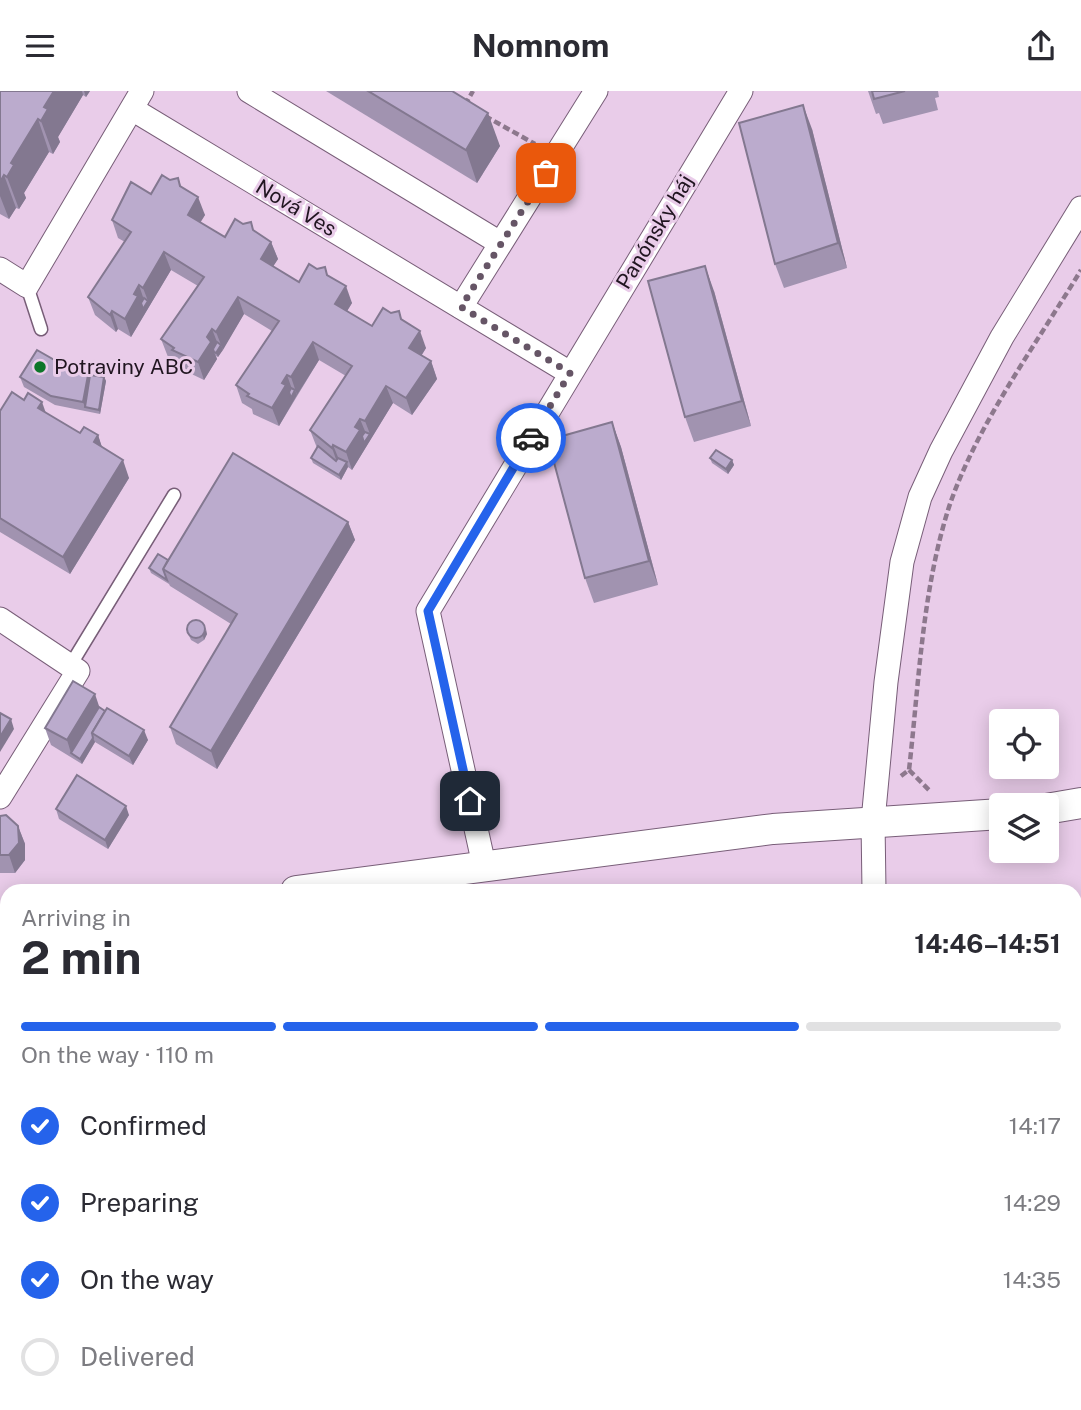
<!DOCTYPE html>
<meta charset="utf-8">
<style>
body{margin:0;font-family:"Public Sans",sans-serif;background:#f2f2f3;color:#2b2b33;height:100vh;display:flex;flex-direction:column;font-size:26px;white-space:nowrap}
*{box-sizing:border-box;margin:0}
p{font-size:23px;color:#7c7c81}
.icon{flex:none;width:38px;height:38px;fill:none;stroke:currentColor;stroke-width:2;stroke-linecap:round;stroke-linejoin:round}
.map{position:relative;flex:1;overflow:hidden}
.sheet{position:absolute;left:0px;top:793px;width:1082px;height:527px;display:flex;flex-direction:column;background:#fff;border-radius:21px 21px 0 0;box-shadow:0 4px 18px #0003}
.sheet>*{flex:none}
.controls{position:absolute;left:989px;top:618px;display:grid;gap:14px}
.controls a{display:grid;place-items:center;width:70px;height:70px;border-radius:7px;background:#fff;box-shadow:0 4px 18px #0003;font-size:35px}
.pin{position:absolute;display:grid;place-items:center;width:60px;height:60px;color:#fff;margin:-30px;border-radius:14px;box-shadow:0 4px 10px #0006}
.courier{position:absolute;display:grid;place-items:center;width:70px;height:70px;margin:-35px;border:5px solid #2563eb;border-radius:50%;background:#fff;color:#222;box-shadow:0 2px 9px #0007}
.summary em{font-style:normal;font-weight:700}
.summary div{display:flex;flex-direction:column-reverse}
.summary{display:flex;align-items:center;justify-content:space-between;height:119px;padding:0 21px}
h1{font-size:46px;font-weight:700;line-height:52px}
.bar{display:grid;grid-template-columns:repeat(4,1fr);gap:10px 7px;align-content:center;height:84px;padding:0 21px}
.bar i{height:9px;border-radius:5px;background:#e1e1e2}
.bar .current{background:#2563eb}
.bar p{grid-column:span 4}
ol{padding:0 21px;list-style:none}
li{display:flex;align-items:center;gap:21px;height:77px}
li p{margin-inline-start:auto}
li .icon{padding:7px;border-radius:50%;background:#2563eb;color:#fff;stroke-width:4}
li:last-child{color:#7c7c81}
li i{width:38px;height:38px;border:4px solid #e1e1e2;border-radius:50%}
header{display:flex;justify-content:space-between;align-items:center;height:91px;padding:0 21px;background:#fff;font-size:32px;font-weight:700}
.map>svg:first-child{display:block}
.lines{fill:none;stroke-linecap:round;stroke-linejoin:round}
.service-casing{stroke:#785e78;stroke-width:15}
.minor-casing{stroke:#785e78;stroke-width:25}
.tertiary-casing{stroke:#785e78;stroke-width:32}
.path{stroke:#8d788d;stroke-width:4.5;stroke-dasharray:7 3.5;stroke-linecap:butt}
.service{stroke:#fff;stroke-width:12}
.minor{stroke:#fff;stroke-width:23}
.tertiary{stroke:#fff;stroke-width:30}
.wall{fill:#a193b0}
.shaded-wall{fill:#837890}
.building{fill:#bbabcd;stroke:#837890;stroke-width:2}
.done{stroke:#656;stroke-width:7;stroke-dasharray:0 12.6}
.route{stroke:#2563eb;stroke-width:9}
.poi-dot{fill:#0d7629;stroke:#e9cce9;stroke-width:2.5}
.labels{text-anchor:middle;stroke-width:6;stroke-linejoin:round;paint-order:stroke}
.street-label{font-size:21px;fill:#201520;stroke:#e9cce9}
.poi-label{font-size:21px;fill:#201520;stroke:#e9cce9;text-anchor:start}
</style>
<header><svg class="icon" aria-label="menu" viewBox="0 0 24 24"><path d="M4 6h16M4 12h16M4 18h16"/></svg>Nomnom<svg class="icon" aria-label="share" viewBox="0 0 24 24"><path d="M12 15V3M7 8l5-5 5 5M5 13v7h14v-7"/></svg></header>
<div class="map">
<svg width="1081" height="1319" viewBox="0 0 1081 1319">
<rect width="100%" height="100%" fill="#e9cce9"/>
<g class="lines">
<g class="service-casing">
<g id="service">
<path d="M27,195L41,238"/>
<path d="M70,575L174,404"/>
<path d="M524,1312L535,1319"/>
<path d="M848,1312L851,1319"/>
<path d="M146,1319L150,1312"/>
</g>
</g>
<g class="minor-casing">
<g id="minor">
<path d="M249,0L500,152"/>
<path d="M132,18L570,282"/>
<path d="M0,178L27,195L142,0"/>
<path d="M461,216L596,0"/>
<path d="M0,528L78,580L0,706"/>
<path d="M484,774L428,520L741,0"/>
<path d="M874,800L873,730L886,591L902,471L920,406L941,360L1002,246L1081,117"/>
<path d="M1074,985L1081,983"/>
<path d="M686,1319L690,1312"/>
</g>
</g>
<g class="tertiary-casing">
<g id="tertiary">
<path d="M1046,718L1081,712"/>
<path d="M296,800L773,738L1001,723"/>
<path d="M0,832L7,831"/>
</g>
</g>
<g class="path">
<path d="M465,14L473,0"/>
<path d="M485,25L535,53"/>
<path d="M909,679L930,700"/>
<path d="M901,685L909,679C919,592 922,500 949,416C976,335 1037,252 1081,179"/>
<path d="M920,1312L922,1319"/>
<path d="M321,1319L325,1312"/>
</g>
<use href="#service" class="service"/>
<use href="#minor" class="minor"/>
<use href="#tertiary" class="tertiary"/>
</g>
<g class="wall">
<path d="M0,0H90L86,6L83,4L58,46L60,51L53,63L49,61L24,102L26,107L19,118L16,117L9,128L0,123Z"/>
<path d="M326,0H452L500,55L477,92Z"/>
<path d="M868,0H938L939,6L935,7L938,19L883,33L879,22L876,23Z"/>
<path d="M812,38L847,177L784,197L775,173Z"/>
<path d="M178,87L181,95L205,124L200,131L225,146L243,133L251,131L254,140L271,151L278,168L273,175L299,191L317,178L325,176L328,185L352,212L347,220L372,235L391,222L399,220L402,229L426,257L421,265L431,270L437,288L412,324L393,312L352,379L348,376L341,389L313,372L311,367L317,357L310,339L346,285L319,269L279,335L253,323L252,318L242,312L236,294L272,240L244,223L218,266L216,265L217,268L204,289L179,277L177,272L168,266L161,248L198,195L171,179L131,246L118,238L116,241L95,224L88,206L125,151L118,147L112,129L170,89Z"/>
<path d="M714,200L751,335L694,351L685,326Z"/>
<path d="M65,275L90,284L104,286L106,290L100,323L55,314L24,296L20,286Z"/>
<path d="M0,320L46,322L80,342L98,344L102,357L129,387L70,483L0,441Z"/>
<path d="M612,331L621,356L658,494L594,512L585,487Z"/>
<path d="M710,367L732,369L734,374L728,383L712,372Z"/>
<path d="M348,431L355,449L217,678L176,653L170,636L231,533L170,495L169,493L151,482L149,477L168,469Z"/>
<path d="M186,538L207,543L204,549L198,553L191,549Z"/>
<path d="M99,616L148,649L133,674L95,651L82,673L51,654L45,637Z"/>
<path d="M56,718L129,724L108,758L59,728Z"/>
<path d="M0,725L18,735L25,753V769L15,782H0Z"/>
<path d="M7,1107V1249L0,1245V1119Z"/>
<path d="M589,1312H650L646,1319H600Z"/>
</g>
<g class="shaded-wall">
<path d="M54,0H82L83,4L58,46L60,51L53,63L41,30L44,16Z"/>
<path d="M84,0H90L86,6Z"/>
<path d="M803,14L812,38L847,177L838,152Z"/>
<path d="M488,22L500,55L477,92L466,59Z"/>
<path d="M38,28L49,61L24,102L26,107L19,118L7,86L11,72Z"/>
<path d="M4,84L16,117L9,128L0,105V91Z"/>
<path d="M198,106L205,124L194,142L188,124Z"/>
<path d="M271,151L278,168L267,185L261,168Z"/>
<path d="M164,161L171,179L131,246L125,228L134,203L139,194L145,212L148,210L143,197Z"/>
<path d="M705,175L714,200L751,335L742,310Z"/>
<path d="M346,195L352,212L341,230L335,213Z"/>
<path d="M238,206L244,223L223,259L216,241Z"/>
<path d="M112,220L118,238L116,241L110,224Z"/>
<path d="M212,238L219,256L214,261L217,268L204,289L198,271L207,246Z"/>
<path d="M420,240L426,257L415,275L409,257Z"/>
<path d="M313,251L319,269L297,304L291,286Z"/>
<path d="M221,254L223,259L218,266L216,262Z"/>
<path d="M431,270L437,288L412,324L406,307Z"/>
<path d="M89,279L92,288L85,316L83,311Z"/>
<path d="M287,284L293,301L295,299L297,304L279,335L272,317L282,292Z"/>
<path d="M104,286L106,290L100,323L99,319Z"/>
<path d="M386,295L393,312L352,379L346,361L355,336L360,328L367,345L370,343L365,330Z"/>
<path d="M42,311L48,328L38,317Z"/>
<path d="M612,331L621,356L658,494L649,470Z"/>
<path d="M98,344L104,362L94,351Z"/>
<path d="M333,354L340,371L338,374L332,357Z"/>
<path d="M123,369L129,387L70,483L63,466Z"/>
<path d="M732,369L734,374L728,383L726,378Z"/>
<path d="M347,371L348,376L341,389L339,384Z"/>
<path d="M348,431L355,449L217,678L211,660Z"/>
<path d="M206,538L207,543L204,549L203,545Z"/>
<path d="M95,603L101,621L71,662L67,649Z"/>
<path d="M11,628L14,638L0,661V646Z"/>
<path d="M144,639L148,649L133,674L129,665Z"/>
<path d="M93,647L95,651L82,673L80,668Z"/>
<path d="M126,715L129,724L108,758L105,749Z"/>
<path d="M18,735L25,753V769L15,782L9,764Z"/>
<path d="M637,1312H650L646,1319H633Z"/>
</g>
<g class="building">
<path d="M0,0H54L44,16L48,18L41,30L38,28L11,72L14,74L7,86L4,84L0,91Z"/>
<path d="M368,0H452L488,22L466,59Z"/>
<path d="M872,0H905L874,8Z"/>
<path d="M803,14L838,152L775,173L739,32Z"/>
<path d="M162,84L170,89L178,87L180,95L198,106L188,124L225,146L235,128L243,133L251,131L253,139L271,151L261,168L299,191L309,173L317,178L325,176L327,184L346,195L335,213L372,235L383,217L391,222L399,220L401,228L420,240L409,257L431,270L406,307L386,295L365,330L360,328L355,336L360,339L346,361L333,354L332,357L310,339L352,275L313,251L291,286L287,284L282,292L286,294L272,317L247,305L249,303L236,294L279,230L238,206L216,241L212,238L207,246L211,251L198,271L172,259L174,257L161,248L204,186L164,161L143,197L139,194L134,203L138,205L125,228L112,220L110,224L88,206L131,141L112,129L131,91L151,103Z"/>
<path d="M705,175L742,310L685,326L648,190Z"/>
<path d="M144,207L148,210L143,218L141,212Z"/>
<path d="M217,251L221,254L216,262L214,261L213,258Z"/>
<path d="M37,259L65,275L89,279L83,311L51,305L20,286Z"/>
<path d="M90,284L104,286L99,319L85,316Z"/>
<path d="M291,297L295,299L291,307L289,301Z"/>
<path d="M12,301L24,309L28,302L42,311L38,317L80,342L84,336L98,344L94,351L123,369L63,466L0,427V320Z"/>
<path d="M612,331L649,470L585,487L548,349Z"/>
<path d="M365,341L370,343L364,352L362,345Z"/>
<path d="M318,355L336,370L338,367L347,371L339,384L311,367Z"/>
<path d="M716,359L732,369L726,378L710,367Z"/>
<path d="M233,362L348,431L211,660L170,636L237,523L163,478Z"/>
<path d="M158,463L168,469L163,478L167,489L149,477Z"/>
<circle cx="196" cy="538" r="9"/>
<path d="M73,590L95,603L67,649L45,637Z"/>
<path d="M99,616L105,620L92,642L93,647L80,668L71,662Z"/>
<path d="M107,617L144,639L129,665L92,642Z"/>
<path d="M0,622L11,628L0,646Z"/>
<path d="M77,684L126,715L105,749L56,718Z"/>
<path d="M6,724L18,735L19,752L9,764H0V725Z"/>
<path d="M1081,1009V1177L1074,1160V1012Z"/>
<path d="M7,1107V1236L0,1231V1119Z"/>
<path d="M1081,1220V1319H926L923,1312H1074V1222Z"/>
<path d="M607,1312H637L633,1319H618Z"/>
<path d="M748,1312H771L773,1319H751Z"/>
</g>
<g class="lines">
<path class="done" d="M531,347L570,282L461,216L546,82"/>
<path class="route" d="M470,710L428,520L531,347"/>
</g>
<circle class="poi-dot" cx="40" cy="276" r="7"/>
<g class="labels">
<g class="street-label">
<text transform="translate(296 117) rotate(31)" y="7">Nová Ves</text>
<text transform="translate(655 141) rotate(-59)" y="7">Panónsky háj</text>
</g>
<g class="poi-label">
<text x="54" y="283">Potraviny ABC</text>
</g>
</g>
</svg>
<div class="controls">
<a><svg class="icon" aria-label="locate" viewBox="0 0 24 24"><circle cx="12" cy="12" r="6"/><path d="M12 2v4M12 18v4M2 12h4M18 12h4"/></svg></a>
<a><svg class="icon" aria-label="layers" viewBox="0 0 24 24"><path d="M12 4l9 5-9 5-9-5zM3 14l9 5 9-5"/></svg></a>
</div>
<div class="pin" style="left:546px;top:82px;background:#ea580c"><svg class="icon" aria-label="bag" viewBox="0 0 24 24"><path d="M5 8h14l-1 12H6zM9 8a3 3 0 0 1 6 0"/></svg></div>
<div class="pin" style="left:470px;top:710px;background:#1f2937"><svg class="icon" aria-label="home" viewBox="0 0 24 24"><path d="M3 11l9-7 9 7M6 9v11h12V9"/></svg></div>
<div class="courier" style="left:531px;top:347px"><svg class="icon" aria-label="car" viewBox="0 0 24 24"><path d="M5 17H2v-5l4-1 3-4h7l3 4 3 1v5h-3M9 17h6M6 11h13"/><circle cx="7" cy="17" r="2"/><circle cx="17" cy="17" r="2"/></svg></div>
<section class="sheet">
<div class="summary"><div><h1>2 min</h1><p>Arriving in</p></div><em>14:46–14:51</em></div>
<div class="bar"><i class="current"></i><i class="current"></i><i class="current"></i><i></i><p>On the way · 110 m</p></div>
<ol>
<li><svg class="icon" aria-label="check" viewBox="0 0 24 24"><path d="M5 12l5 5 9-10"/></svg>Confirmed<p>14:17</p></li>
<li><svg class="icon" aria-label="check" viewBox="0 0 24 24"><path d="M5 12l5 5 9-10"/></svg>Preparing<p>14:29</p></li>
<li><svg class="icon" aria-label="check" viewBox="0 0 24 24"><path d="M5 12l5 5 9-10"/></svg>On the way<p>14:35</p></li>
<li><i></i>Delivered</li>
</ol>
</section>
</div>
